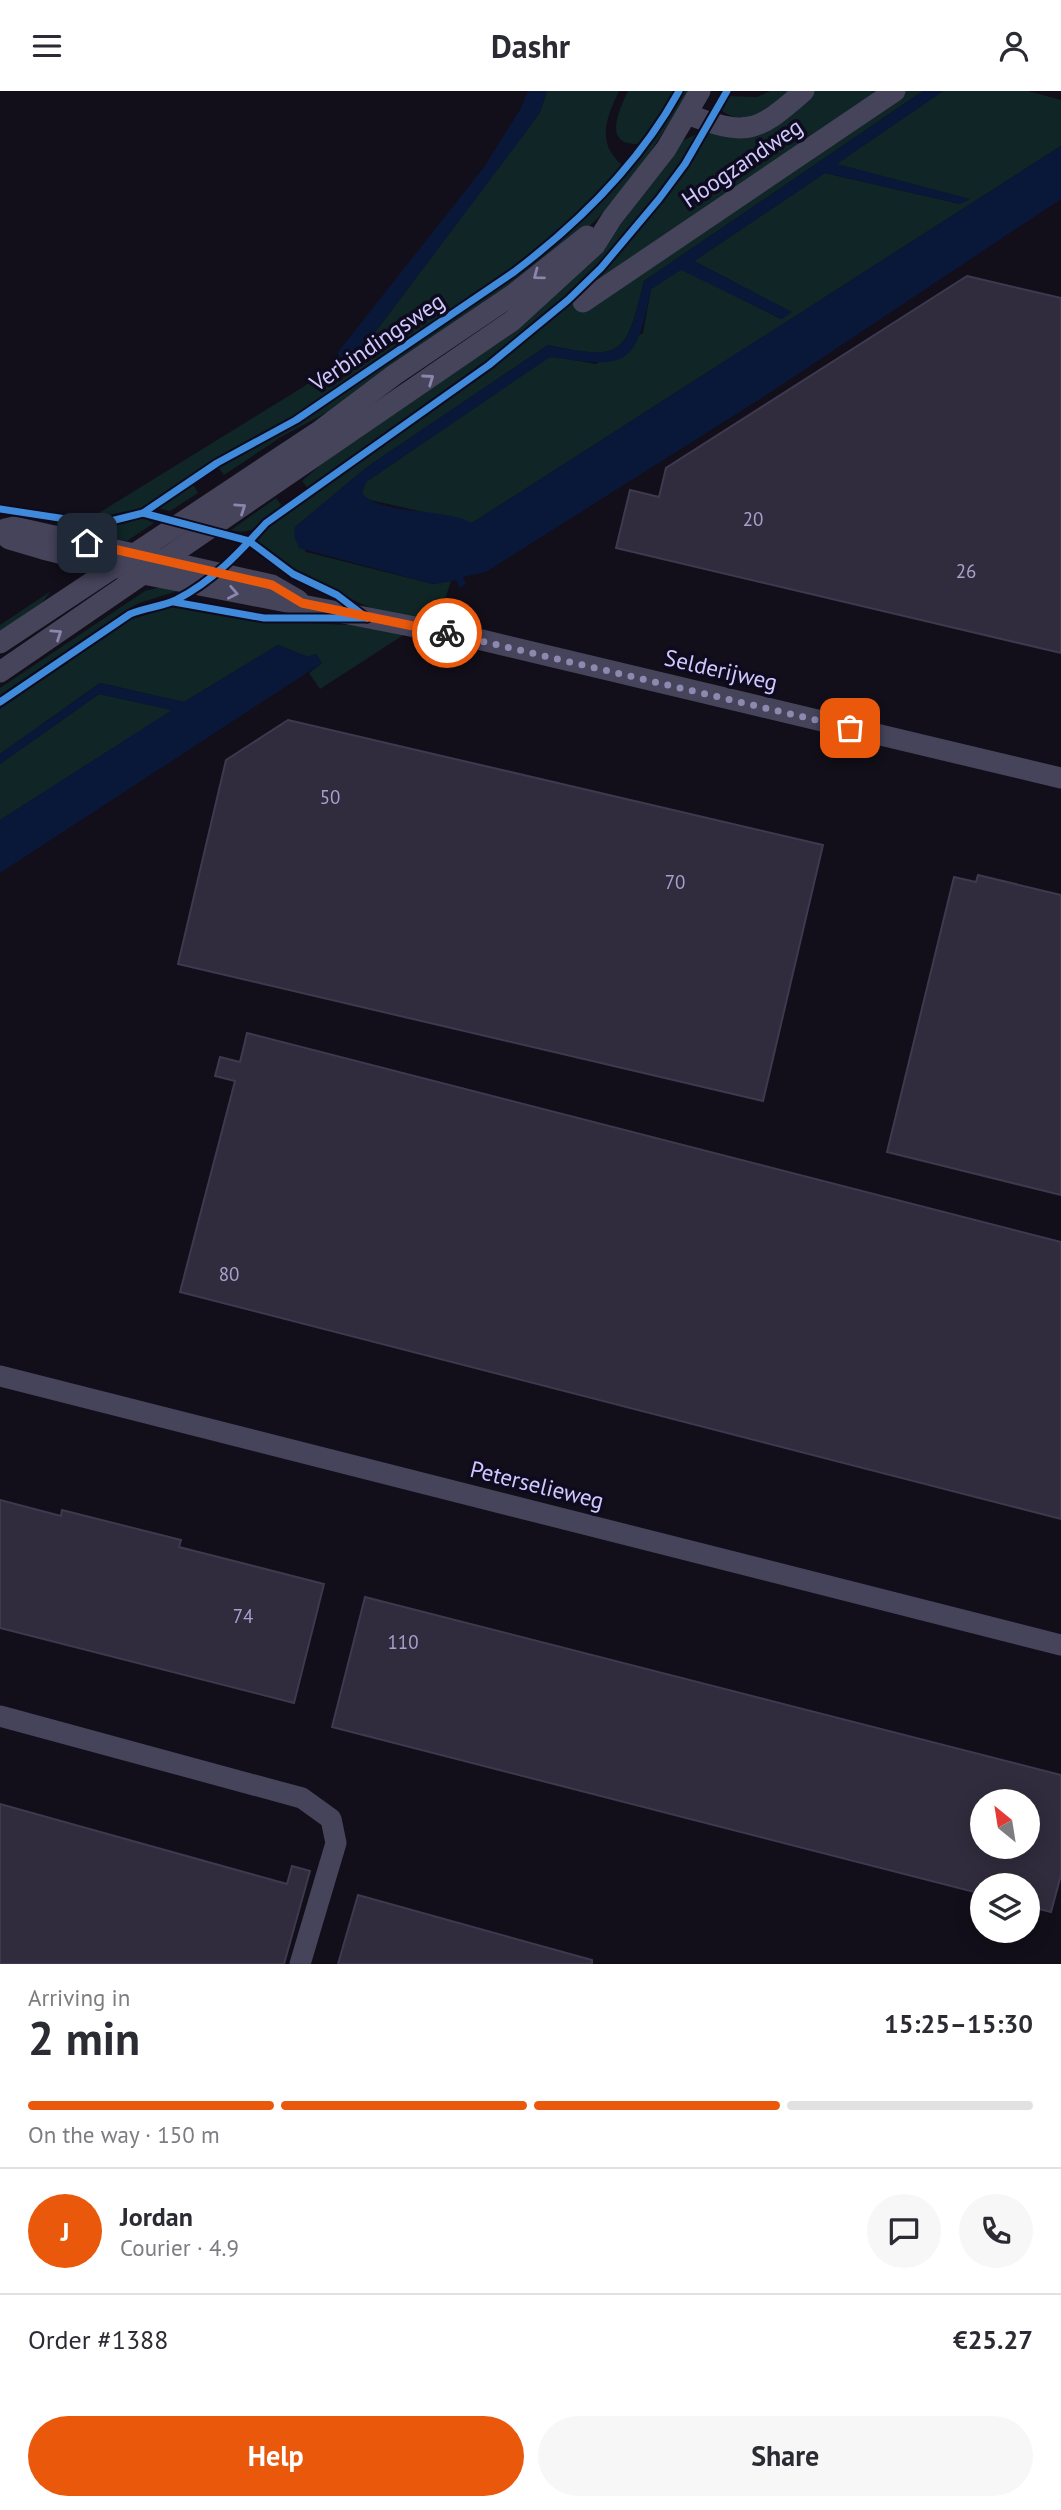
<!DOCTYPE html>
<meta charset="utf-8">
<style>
body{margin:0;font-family:"PT Sans",sans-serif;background:#f7f7f7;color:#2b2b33;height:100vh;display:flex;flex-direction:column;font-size:26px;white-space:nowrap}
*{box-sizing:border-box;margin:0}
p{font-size:23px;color:#7c7c81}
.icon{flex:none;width:38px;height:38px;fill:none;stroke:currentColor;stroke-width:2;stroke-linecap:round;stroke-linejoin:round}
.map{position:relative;height:1873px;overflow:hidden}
.sheet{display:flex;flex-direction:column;background:#fff;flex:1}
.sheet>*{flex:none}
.needle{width:46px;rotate:330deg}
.buttons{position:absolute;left:970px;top:1698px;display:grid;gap:14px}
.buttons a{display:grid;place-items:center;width:70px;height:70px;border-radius:50%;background:#fff;box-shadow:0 4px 18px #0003;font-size:35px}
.pin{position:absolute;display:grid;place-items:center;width:60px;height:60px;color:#fff;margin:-30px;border-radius:14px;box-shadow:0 4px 10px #0006}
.courier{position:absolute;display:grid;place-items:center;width:70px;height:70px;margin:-35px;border:5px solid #ea580c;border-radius:50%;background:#fff;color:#222;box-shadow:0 2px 9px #0007}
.head em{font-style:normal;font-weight:800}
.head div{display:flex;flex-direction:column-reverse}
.head{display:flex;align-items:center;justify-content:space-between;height:119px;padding:0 28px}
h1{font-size:46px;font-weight:800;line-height:52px}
.bar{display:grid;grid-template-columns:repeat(4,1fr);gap:10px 7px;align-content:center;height:84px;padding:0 28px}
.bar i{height:9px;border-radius:5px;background:#e1e1e2}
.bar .current{background:#ea580c}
.bar p{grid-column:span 4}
.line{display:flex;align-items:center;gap:18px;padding:0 28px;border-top:2px solid #e1e1e2}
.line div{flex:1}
.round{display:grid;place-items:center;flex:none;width:74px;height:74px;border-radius:37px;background:#f7f7f7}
.action{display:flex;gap:14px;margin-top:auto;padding:14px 28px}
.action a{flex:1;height:80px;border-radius:42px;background:#ea580c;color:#fff;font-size:28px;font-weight:800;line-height:80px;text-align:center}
.action a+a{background:#f7f7f7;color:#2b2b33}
header{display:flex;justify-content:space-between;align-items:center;height:91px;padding:0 28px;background:#fff;font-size:32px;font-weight:800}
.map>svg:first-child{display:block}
.green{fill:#0f2526}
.water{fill:#091838}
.building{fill:#302c3d;stroke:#3e394f;stroke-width:2;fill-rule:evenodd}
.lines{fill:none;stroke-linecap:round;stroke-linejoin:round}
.minor{stroke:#45445b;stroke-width:21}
.cycleway-casing{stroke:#0f0b1e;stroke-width:11}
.cycleway{stroke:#408adc;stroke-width:7}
.oneway{stroke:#8a86ad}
.done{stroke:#8e87af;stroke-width:7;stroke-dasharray:0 12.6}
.route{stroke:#ea580c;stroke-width:9}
.labels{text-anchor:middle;stroke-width:7;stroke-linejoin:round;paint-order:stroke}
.number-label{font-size:19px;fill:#a8a1ce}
.street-label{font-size:23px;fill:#d0c8ff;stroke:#0f0b1e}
</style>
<header><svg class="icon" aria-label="menu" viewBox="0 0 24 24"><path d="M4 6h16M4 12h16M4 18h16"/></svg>Dashr<svg class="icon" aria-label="person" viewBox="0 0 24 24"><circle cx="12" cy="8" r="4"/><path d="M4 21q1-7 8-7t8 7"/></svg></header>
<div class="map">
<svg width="1061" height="1873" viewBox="0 0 1061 1873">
<rect width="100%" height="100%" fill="#120f1a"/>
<g class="green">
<path d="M547,0H619C606,27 596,52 622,74L595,107L532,164L300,323L212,372L147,416L89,428L350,267L370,248L540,21Z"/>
<path d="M628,0H676L645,49L637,53C602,53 620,18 628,0Z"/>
<path d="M682,0H690L638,80L600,125L566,157L335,317L281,346L224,384L218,376C287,342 349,299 412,255C525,177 612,123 682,0Z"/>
<path d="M770,0H792C770,16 747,39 721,19L728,5L757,6Z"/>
<path d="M814,0H923L644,190C626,262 625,271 548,254L367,376L295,436L306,461L433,493L451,490L437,533C416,528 394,525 374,518C353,510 259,465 256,446L262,439L496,273L559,222L596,187L658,116L709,40L808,7Z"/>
<path d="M943,0H1028L1061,9V55L472,432L366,408L362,402L366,391L550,265L596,273L643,242L651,198L681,178L781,228L791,221L694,170L825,82L960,113L969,108L836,73Z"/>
<path d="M701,41C651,122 587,194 511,253C446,304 374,347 308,398L302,390L340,357L621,133L682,50Z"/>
<path d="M193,393L198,402L170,420L158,417Z"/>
<path d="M276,407L282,415C262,429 256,446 231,439Z"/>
<path d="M143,427L154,432L127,450L86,442V439H102Z"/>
<path d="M160,496L181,499L139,512L123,521L0,604V597L145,500Z"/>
<path d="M51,500L38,517L0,544V534Z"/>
<path d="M173,516L260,530L370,535L405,543L320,598L309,582L322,572L316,563L308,566L278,554L184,611L100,592L0,663V618L132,528Z"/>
<path d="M99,603L173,619L0,729V673Z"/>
</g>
<g class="water">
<path d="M528,0H547L540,21L526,41L370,248L341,273L338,261L484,76L521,17Z"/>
<path d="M923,0H943L837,73L970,108L960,113L825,82L694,170L792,221L782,228L681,179L651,198C635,278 628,277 550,266L366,391L362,402C378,424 446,417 472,432L1061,55V108L771,301L486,481L463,486L466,493L460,497L456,489L433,493L299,457L294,445L295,436L367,376L548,254C626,271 626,262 644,190Z"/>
<path d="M278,554L308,566L316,563L322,572L0,782V729L172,619L99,603L0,673V663L100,592L184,611Z"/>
</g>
<g class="building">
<path d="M967,185L1061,207V562L616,457L630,399L659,406L666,377Z"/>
<path d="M288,629L823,754L763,1010L178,873L226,669Z"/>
<path d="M978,784L1061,804V1104L887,1061L954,786L976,791Z"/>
<path d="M247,942L1061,1151V1428L180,1201L235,990L215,985L220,966L240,971Z"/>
<path d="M0,1409L61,1425L62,1419L181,1449L179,1456L324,1493L294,1612L0,1537Z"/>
<path d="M365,1506L1061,1684V1784L1051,1821L1027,1815V1794H982V1803L332,1636ZM982,1710H1027V1755H982Z"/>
<path d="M0,1713L287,1793L292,1775L310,1780L284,1873H0Z"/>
<path d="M358,1804L592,1869V1873H338Z"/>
</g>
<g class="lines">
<g class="minor">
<path d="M687,23C746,46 757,42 804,0"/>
<path d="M583,211L895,0"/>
<path d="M5,438L14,436L272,494L298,509"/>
<path d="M0,440L9,448L43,458L143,483L482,549L1061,687"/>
<path d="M0,552L321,339L394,284L514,203L587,145"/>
<path d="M0,581L512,230L595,154L612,127L666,58L700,0"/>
<path d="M0,1285L1061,1554"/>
<path d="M0,1625L302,1707L331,1728L336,1752L300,1873"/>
</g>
<g class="cycleway-casing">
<g id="cycleway">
<path d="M0,418L99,433L143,422L217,372L296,329L514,181C580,131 639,73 679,0"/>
<path d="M143,422L249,450L293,483L337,504L367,527"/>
<path d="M174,511L264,527H367"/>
<path d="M0,611L130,523C144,517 164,515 176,509C213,490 239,462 266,432L489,274L568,209L601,177L659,108L685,73L727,0"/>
</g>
</g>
<use href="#cycleway" class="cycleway"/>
</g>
<defs><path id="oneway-chevron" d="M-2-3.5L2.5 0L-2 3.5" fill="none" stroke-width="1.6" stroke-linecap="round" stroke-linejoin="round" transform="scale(1.75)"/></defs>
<g class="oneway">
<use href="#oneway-chevron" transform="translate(538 184) rotate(143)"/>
<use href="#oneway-chevron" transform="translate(429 288) rotate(-35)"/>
<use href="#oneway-chevron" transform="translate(241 417) rotate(-34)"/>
<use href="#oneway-chevron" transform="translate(233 502) rotate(11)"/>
<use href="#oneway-chevron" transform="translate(57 543) rotate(-34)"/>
</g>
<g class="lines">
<path class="done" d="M447,542L850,637"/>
<path class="route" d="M87,452L272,494L302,512L447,542"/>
</g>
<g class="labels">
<g class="number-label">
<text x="753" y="435">20</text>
<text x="966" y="487">26</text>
<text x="330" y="713">50</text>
<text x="675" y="798">70</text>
<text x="229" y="1190">80</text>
<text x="243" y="1532">74</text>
<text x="403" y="1558">110</text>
</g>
<g class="street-label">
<text transform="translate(742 72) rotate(-34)" y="8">Hoogzandweg</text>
<text transform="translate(377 251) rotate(-34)" y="8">Verbindingsweg</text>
<text transform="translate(721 579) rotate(13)" y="8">Selderijweg</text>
<text transform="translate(537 1394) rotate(14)" y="8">Peterselieweg</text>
</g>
</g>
</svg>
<div class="buttons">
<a><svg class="needle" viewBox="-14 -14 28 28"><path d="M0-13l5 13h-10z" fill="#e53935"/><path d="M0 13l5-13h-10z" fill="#7c7c81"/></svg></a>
<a><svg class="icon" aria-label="layers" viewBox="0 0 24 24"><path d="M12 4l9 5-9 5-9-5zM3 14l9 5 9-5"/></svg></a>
</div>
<div class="pin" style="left:850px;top:637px;background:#ea580c"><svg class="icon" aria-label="bag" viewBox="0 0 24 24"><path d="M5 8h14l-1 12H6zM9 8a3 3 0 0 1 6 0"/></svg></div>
<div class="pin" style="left:87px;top:452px;background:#1f2937"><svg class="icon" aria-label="home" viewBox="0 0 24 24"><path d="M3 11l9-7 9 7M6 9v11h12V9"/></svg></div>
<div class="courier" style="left:447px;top:542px"><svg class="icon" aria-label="bike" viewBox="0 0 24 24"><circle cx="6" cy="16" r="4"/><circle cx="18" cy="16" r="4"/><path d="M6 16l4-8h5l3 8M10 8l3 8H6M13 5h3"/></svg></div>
</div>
<section class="sheet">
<div class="head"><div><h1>2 min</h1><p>Arriving in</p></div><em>15:25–15:30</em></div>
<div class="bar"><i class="current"></i><i class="current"></i><i class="current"></i><i></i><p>On the way · 150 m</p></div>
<div class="line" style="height:126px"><b class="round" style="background:#ea580c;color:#fff">J</b><div><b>Jordan</b><p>Courier · 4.9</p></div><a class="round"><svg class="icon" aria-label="chat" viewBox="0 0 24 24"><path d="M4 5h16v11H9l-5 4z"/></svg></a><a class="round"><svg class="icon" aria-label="phone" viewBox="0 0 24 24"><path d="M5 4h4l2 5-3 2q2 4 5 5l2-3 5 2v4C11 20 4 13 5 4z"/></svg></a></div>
<div class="line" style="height:91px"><div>Order #1388</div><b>€25.27</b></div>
<div class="action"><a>Help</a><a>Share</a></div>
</section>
